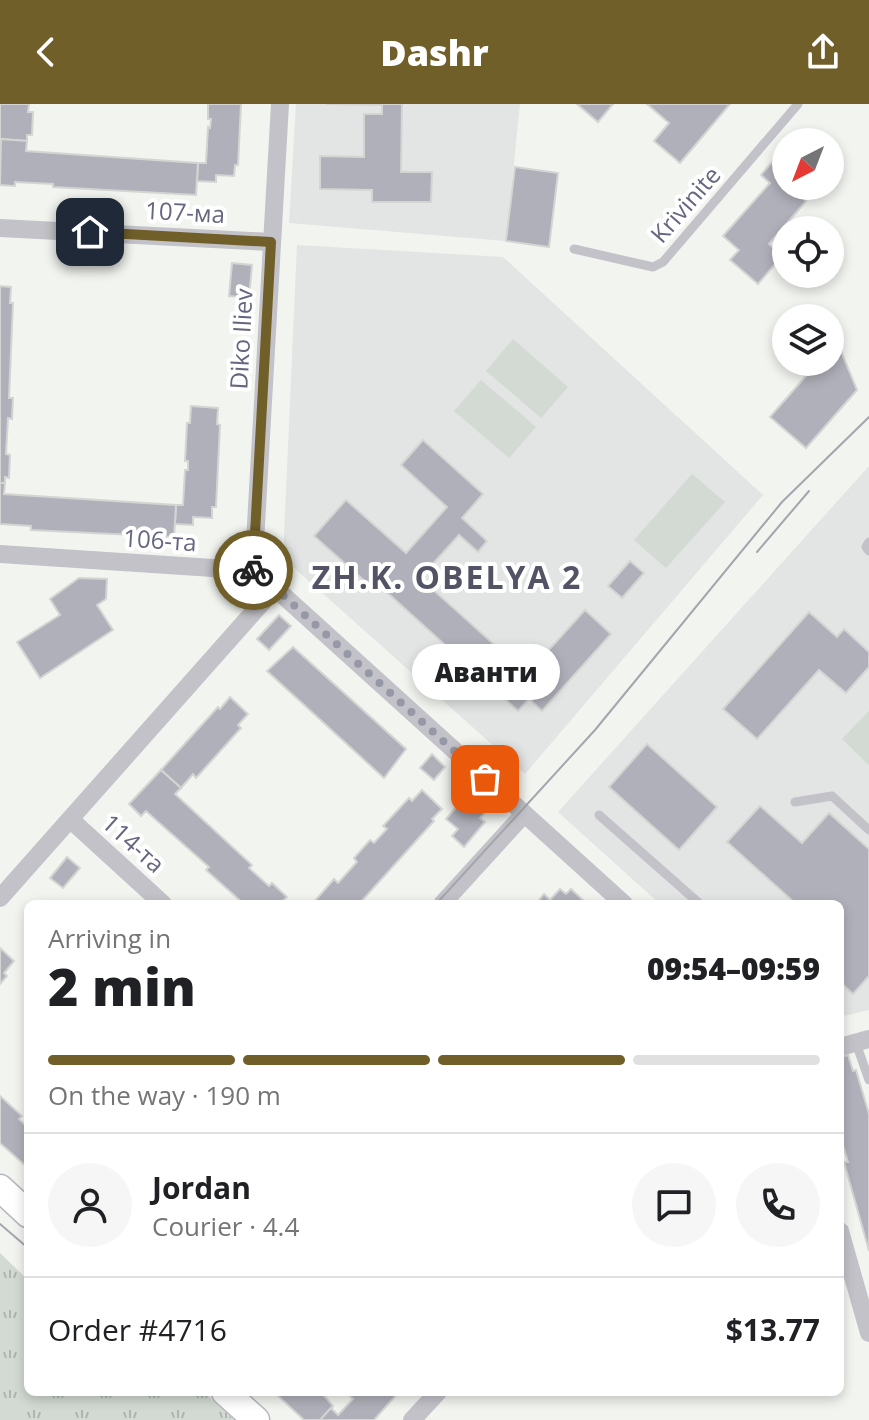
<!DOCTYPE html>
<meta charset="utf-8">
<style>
body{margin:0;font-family:"Open Sans",sans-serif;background:#f6f6f6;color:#202124;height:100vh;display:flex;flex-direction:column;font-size:30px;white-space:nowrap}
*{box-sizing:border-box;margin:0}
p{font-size:26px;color:#757577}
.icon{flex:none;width:44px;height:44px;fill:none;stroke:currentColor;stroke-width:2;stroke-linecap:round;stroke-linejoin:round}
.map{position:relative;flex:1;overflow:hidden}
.sheet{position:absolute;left:24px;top:796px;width:820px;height:496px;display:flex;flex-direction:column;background:#fff;border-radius:12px;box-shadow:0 4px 12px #0003}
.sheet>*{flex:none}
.needle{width:52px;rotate:222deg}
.controls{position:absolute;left:772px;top:24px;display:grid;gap:16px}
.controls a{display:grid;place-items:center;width:72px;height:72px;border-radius:50%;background:#fff;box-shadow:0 4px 12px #0003;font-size:40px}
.pin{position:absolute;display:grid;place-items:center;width:68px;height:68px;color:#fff;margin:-34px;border-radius:16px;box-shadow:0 4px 12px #0006}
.courier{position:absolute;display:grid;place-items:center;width:80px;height:80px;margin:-40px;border:6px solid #715f29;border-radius:50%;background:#fff;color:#222;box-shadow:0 2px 10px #0007}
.bubble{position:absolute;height:56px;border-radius:28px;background:#fff;box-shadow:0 4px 12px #0003;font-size:26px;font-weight:800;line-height:56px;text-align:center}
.overview em{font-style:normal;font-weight:800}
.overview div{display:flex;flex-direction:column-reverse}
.overview{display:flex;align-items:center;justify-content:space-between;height:136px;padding:0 24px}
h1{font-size:52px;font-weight:800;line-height:60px}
.bar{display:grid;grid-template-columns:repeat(4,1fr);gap:12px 8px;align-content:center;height:96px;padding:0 24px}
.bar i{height:10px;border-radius:6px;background:#e0e0e0}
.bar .active{background:#715f29}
.bar p{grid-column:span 4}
.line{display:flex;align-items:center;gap:20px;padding:0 24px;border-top:2px solid #e0e0e0}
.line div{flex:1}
.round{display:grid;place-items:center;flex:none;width:84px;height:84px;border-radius:42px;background:#f6f6f6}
header{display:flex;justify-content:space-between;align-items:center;height:104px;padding:0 24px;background:#715f29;color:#fff;font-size:36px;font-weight:800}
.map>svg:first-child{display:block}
.built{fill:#e3e4e4}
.grass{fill:url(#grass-tufts)}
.pitch{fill:#d2dad3}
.building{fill:#afb0b9;stroke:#d4d5d3;stroke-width:2}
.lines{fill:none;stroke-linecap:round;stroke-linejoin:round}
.secondary-casing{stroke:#b6b7be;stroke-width:29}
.lane{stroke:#c2c2c8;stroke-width:9}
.street{stroke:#c2c2c8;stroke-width:18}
.secondary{stroke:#fff;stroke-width:26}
.tram{stroke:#a4a5ad;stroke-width:2}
.done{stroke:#9698a7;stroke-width:8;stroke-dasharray:0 14.4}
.route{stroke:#715f29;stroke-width:10}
.labels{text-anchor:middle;stroke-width:8;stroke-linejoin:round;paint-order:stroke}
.street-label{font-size:24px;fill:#65667f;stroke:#fff}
.district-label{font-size:32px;font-weight:bold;letter-spacing:2px;fill:#525365;stroke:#fff}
</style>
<header><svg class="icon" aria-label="back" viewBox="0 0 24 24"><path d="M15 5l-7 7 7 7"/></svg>Dashr<svg class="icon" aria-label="share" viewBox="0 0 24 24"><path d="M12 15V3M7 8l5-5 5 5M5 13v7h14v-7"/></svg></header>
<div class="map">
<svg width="869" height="1316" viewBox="0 0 869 1316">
<defs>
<pattern id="grass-tufts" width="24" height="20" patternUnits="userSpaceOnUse" patternTransform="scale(2)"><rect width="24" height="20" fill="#d2dad3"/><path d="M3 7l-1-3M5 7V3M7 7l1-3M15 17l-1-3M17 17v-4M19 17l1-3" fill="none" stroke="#aeb5b0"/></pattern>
</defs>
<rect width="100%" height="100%" fill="#f2f4f0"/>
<g class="built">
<path d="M296,0H520L506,137L289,119Z"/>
<path d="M297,141L503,153L763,391L525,670L283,454Z"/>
<path d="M869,362V906L844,912L840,896V800H660L558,708Z"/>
</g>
<path class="grass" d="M0,1149L28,1176V1288H204L234,1316H0Z"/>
<g class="pitch">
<path d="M513,235L568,283L541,314L486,267Z"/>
<path d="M481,276L536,323L509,354L454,307Z"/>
<path d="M692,370L725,398L666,464L634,436Z"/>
<path d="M869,607V661L842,635Z"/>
</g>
<g class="building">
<path d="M0,0H29L28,8H33L32,31H27V37L0,35Z"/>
<path d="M208,0H241L238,61H235L234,72L216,71V78L197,77L198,59H206L208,23L210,24L211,15H208Z"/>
<path d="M326,0H402L401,68H432L431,98H372V86L320,85V52L364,53V10H382V1Z"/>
<path d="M577,0H613L598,18Z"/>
<path d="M647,0H730L680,59L654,37L669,19Z"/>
<path d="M1,35L27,37L26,47L198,59L196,91L53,83V80L15,78V82L0,81Z"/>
<path d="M786,42V82H794L792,85L806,97L769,140L782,152L758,180L730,156L739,146L723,132L770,79L761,71Z"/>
<path d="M515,63L558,69L549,143L506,137Z"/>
<path d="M232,159L252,161L249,194L229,192Z"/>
<path d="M0,182L11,183L10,199H13L9,294H13L12,315L8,314L6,350L10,351L9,374L5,373V379H0Z"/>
<path d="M830,220L857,286L806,344L770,313L813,264L811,258H830Z"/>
<path d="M191,302L218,304L217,320L220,321L216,403H212V414L193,413V421L175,420L176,401H183L185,366H188V357H185L187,319H190Z"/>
<path d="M423,336L483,390L462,414L487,437L478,448L459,431L420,474L527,570L585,506L611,530L542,607L529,595L518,607L381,483L377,488L314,432L346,396L406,449L447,403L401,361Z"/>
<path d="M0,379H5L4,390L176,401L174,433L31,426V422L0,420Z"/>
<path d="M630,457L644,469L622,494L608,482Z"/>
<path d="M79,474L107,475L106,495L97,501L113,526L40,574L17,538L60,511L50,495Z"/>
<path d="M809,508L837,533L844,525L869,548V563L846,589L819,566L757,635L723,605Z"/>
<path d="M279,511L291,522L269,546L257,535Z"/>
<path d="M293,543L406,645L384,674L267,567Z"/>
<path d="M230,593L248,610L238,621L241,624L196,674L193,670L181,684L161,666L218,603L220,605Z"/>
<path d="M647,640L717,703L679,746L609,683Z"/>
<path d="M432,650L445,663L434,676L420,664Z"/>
<path d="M161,666L181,684L175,690L252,761L249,764L269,782L272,779L287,793L284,796L289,800H244L206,766L209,763L146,707L141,712L129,700Z"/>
<path d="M422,686L442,705L432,715L434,717L359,800H316L314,798L334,775L338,779L357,758L354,754L370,736L374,739L387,725L383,722L409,694L412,697Z"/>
<path d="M471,686L490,702L480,714L485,718L464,743L452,732L458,725L446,715Z"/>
<path d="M760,702L802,739L829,709L869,745V872L853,890L840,878V800H796L727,738Z"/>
<path d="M67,753L80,764L63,784L50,774Z"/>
<path d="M560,785L566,790L571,785L584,797L581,800H536L544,790L550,796Z"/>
<path d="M0,844L14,857L4,869L7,872L0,880Z"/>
<path d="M848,951L853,967L856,966L869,1010V1147L844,1058H848L840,1031V953Z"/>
<path d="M0,992L22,1012L19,1015L28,1024V1064L0,1039Z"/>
<path d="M274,1288H321L333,1302L320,1316H304Z"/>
<path d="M352,1288H399L374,1316H320L331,1304L338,1311L353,1295L349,1291Z"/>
</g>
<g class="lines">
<g class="secondary-casing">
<g id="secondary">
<path d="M0,1084L28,1110"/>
<path d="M225,1288L256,1316"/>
</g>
</g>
<g class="lane">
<path d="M574,145L653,163L663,158L798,0"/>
<path d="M869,438L866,443L869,447"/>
<path d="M795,698L832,692L869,726"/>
<path d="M599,711L700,800"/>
<path d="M856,939L869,976"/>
</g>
<g class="street">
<path d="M0,124L271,138"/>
<path d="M0,450L213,464L253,473L275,484L624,800"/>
<path d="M253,473L280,0"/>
<path d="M71,716L163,800"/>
<path d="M0,794L275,484"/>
<path d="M442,800L524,710"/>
<path d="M840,943L869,935"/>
<path d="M840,1127L869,1229"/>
<path d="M412,1316L438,1288"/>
</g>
<use href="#secondary" class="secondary"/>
<g class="tram">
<path d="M757,448L809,387"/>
<path d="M436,800L595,626L782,398L869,313"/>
<path d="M0,1120L28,1144"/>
</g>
</g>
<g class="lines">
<path class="done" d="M253,466V473L275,484L485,675"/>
<path class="route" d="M90,128L271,138L253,466"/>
</g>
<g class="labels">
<g class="street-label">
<text transform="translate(686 101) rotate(-49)" y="8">Krivinite</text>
<text transform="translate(185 109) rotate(3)" y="8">107-ма</text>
<text transform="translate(242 235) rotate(-87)" y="8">Diko Iliev</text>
<text transform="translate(160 437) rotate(4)" y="8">106-та</text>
<text transform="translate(133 740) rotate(42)" y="8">114-та</text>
</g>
<g class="district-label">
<text x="447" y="485">ZH.K. OBELYA 2</text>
</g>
</g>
</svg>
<div class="controls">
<a><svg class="needle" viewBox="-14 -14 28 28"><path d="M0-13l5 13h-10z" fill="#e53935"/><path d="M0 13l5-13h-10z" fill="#757577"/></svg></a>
<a><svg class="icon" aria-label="locate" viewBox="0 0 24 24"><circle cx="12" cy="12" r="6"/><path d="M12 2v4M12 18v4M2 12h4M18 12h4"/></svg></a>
<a><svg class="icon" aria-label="layers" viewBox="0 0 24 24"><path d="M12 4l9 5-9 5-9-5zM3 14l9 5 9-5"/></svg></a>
</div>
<div class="pin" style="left:485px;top:675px;background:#ea580c"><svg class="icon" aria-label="bag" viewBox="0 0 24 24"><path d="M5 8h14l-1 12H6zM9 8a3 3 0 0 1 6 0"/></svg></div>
<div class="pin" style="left:90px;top:128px;background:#1f2937"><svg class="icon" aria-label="home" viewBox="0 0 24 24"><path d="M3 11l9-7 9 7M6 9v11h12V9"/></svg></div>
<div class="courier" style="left:253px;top:466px"><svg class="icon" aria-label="bike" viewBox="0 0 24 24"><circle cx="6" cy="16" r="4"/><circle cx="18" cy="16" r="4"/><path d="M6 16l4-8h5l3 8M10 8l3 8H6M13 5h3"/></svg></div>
<div class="bubble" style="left:412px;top:540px;width:148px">Аванти</div>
<section class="sheet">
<div class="overview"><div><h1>2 min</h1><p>Arriving in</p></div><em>09:54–09:59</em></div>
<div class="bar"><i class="active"></i><i class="active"></i><i class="active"></i><i></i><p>On the way · 190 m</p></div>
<div class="line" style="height:144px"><a class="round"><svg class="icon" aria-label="person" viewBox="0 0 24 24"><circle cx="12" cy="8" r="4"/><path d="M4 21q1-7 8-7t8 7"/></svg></a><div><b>Jordan</b><p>Courier · 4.4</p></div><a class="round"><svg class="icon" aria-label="chat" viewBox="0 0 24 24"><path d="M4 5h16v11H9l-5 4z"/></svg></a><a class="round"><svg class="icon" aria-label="phone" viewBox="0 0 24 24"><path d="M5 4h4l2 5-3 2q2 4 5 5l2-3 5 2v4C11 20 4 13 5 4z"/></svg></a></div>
<div class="line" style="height:104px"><div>Order #4716</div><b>$13.77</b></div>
</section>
</div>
